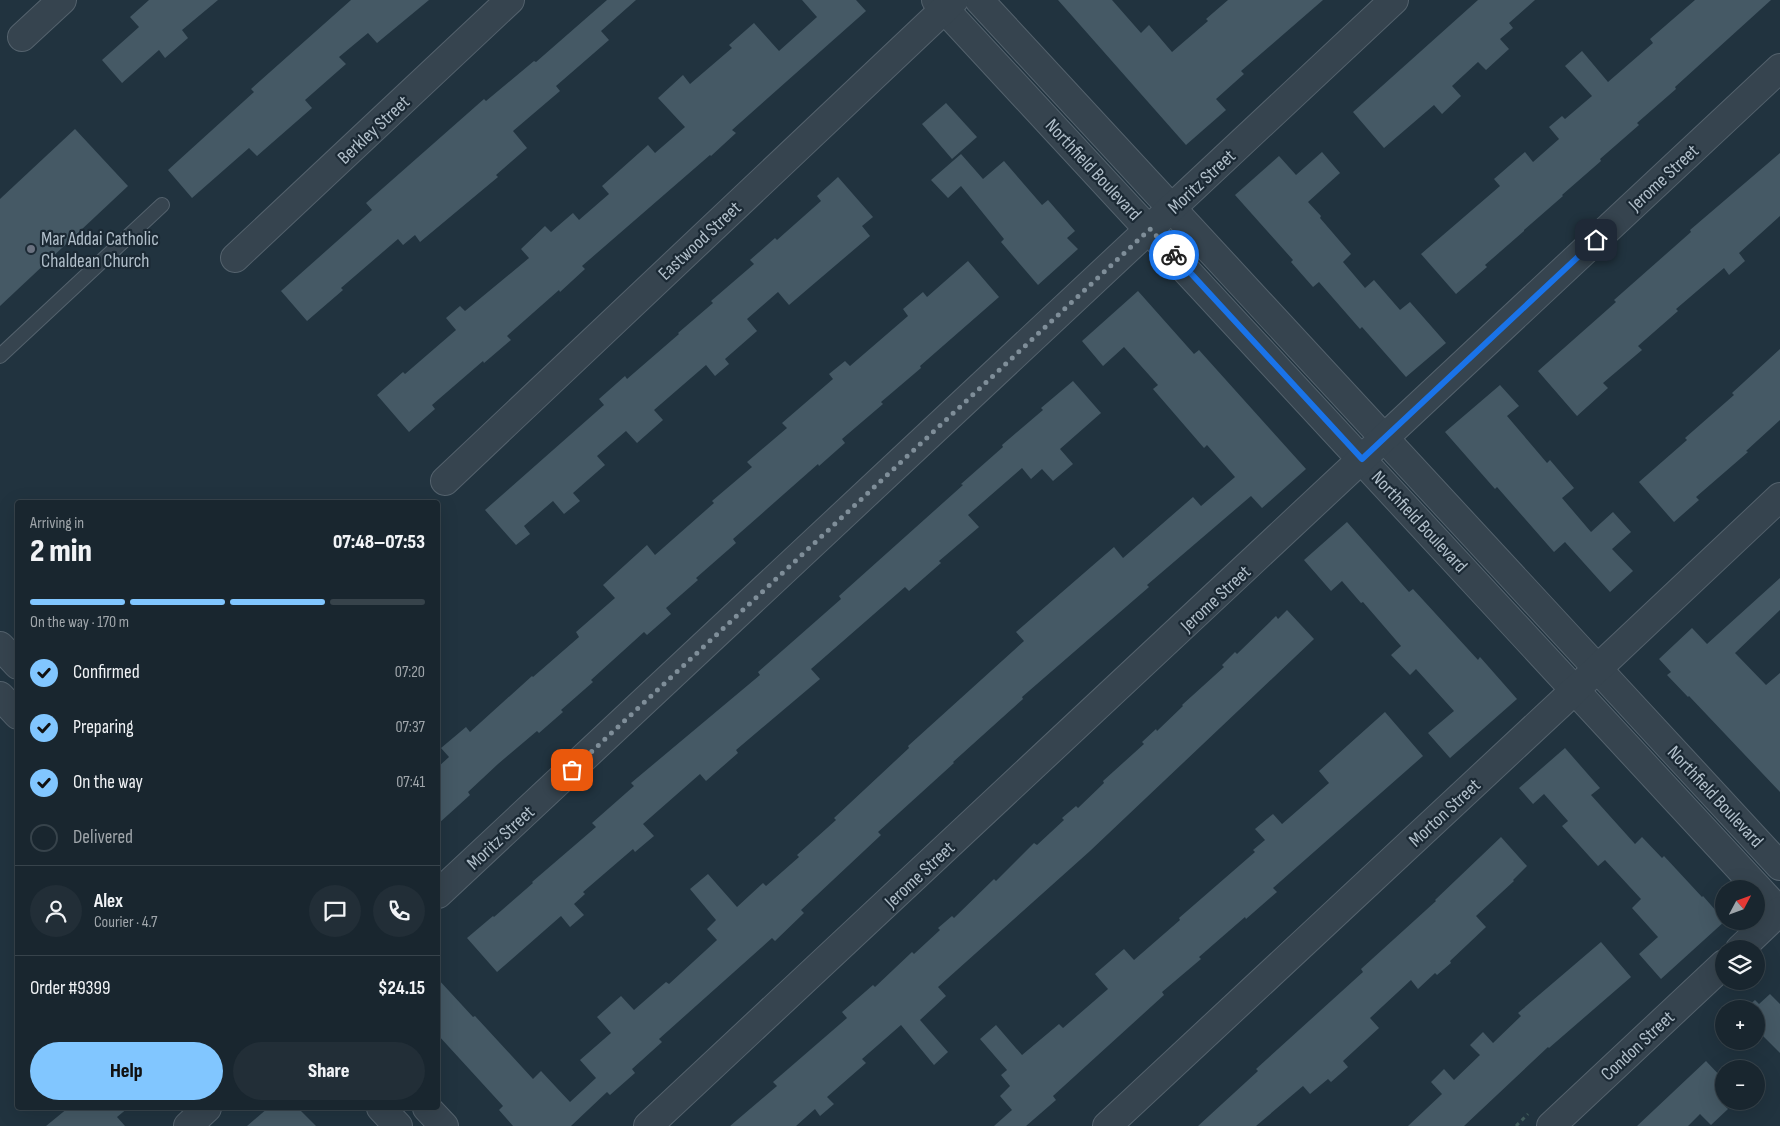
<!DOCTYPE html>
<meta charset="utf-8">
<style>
body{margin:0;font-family:"Sofia Sans Condensed",sans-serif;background:#222e37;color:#f1f3f6;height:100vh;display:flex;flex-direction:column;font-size:19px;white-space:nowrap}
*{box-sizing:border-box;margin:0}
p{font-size:16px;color:#9fa5aa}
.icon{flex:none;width:28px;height:28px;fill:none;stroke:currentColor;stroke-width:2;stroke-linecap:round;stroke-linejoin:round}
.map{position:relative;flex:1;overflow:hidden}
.sheet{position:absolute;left:15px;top:500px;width:425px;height:610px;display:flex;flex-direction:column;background:#19262f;border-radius:5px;box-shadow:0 5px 20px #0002,0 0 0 1px #37434b}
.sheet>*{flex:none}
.needle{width:32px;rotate:49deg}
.buttons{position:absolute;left:1715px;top:880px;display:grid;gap:10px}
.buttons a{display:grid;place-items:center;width:50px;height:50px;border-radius:50%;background:#19262f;box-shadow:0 5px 20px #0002,0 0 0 1px #37434b;font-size:25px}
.pin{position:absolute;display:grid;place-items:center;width:42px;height:42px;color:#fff;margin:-21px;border-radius:10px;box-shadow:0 2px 8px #0006}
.courier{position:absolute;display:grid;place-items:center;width:50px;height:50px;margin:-25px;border:4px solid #1a73e8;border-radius:50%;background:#fff;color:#222;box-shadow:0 1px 6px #0007}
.headline em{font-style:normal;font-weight:800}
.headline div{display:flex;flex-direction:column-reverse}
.headline{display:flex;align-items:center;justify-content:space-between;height:85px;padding:0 15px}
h1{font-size:32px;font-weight:800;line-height:38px}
.bar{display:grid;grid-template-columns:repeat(4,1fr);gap:8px 5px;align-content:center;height:60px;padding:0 15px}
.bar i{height:6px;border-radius:4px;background:#37434b}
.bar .active{background:#81c6ff}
.bar p{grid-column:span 4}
.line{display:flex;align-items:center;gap:12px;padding:0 15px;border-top:1px solid #37434b}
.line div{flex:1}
.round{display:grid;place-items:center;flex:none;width:52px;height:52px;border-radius:26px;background:#222e37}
ol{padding:0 15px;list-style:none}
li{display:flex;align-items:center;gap:15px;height:55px}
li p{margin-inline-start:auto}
li .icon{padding:5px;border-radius:50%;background:#81c6ff;color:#111;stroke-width:4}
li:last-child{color:#9fa5aa}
li i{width:28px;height:28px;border:2px solid #37434b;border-radius:50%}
.cta{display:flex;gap:10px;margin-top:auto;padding:10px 15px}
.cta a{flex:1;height:58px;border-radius:30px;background:#81c6ff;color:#111;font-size:20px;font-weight:800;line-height:58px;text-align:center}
.cta a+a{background:#222e37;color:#f1f3f6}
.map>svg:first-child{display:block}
.building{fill:#455965}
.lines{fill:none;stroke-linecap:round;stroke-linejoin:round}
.service-casing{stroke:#54626d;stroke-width:16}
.minor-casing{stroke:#54626d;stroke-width:30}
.tertiary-casing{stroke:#54626d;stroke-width:30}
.path{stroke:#415c5b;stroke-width:3;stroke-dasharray:4 4;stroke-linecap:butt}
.service{stroke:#36444f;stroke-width:14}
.minor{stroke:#36444f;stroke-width:28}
.tertiary{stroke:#36444f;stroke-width:28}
.done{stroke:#7f8e99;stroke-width:5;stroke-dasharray:0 9}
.route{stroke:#1a73e8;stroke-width:6}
.worship-dot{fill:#6b7280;stroke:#1b2934;stroke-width:2}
.labels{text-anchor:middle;stroke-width:4.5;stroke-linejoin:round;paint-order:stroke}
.street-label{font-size:19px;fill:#b1bfca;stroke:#1b2934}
.poi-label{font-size:19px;fill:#b1bfca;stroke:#1b2934;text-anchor:start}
</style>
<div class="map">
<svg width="1780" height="1126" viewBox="0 0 1780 1126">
<rect width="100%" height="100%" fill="#21333f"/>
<g class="building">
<path d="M149,0H218L182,30L188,38L165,58L159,50L122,83L102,60L139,27L130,17Z"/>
<path d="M351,0H429L377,43L368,33L339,57L346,64L305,100L312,108L257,156L249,148L192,198L168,170L254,92L251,89Z"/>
<path d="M607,0H636L601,31L609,40L556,86L560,91L513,131L527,148L496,175L498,177L420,242L415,235L403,245L398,239L341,288L343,290L307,321L281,291L372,210L366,203L484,99L486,101L534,61L536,62Z"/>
<path d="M802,0H856L866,11L732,130L736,133L711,156L710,155L582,266L585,269L560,292L559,290L507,336L511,340L484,363L483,361L432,405L435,409L409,432L377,395L403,372L405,374L456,330L446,318L460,306L465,311L529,258L521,249L545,226L551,232L573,213L579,220L609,194L602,186L648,145L655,153L685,127L658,98L683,75L690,84L732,48L729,45L754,23L779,51L817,17Z"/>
<path d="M1058,0H1112L1141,33L1149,25L1172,52L1208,21L1206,19L1228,0H1323L1241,71L1244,74L1216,99L1226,110L1186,145Z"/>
<path d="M1478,0H1535L1509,23L1513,28L1500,39L1509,49L1486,70L1478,62L1452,86L1461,96L1442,114L1434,105L1384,148L1353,112Z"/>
<path d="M1695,0H1771L1675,87L1676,89L1637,123L1639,125L1600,159L1601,161L1562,195L1563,196L1524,230V231L1485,265L1487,267L1456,294L1421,254L1500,186L1494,179L1525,152L1533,162L1559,139L1549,127L1562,116L1565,119L1592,96L1565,66L1582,51L1608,82L1653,43L1650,39Z"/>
<path d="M946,103L977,137L952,159L922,124Z"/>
<path d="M75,129L128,186L0,306V199Z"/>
<path d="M1322,152L1340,173L1308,202L1321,216L1320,218L1351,254L1343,262L1365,288L1374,280L1400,310L1410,302L1446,343L1406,377L1362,327L1360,329L1319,282L1313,287L1291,262L1293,260L1235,195L1279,156L1296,175Z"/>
<path d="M1780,153V216L1739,253L1745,261L1729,275L1724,268L1676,309L1678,311L1638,346L1642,350L1603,383L1608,388L1577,416L1538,371L1616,302L1614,300L1691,232L1690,230Z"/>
<path d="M961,154L983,179L1004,161L1042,205L1048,200L1075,231L1067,238L1078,249L1038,285L1001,242L1004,239L961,186L948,198L931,180Z"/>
<path d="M838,177L873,217L862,226L870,236L789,305L778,292L747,319L757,331L725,359L729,364L715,376L706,365L654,410L663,420L637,443L626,431L597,456L605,465L573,493L580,501L564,514L553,501L524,526L530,534L516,545L485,510L604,405L599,399L625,376L627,379L679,334L678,333L713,303L711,301L754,264L750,260L775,238L777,240L821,201L817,196Z"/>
<path d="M968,261L999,297L920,366L921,368L881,402L883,404L842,439L845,443L819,466L818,464L733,539L736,543L696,578L698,580L666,608L671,614L647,635L644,632L591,680L593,682L561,710L563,712L539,733L537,731L498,764L468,792L470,795L438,824V767L449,757L441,748L466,727L470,732L532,676L533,677L579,637L576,632L615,598L603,585L647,545L655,555L714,503L712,501L752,467L747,462L787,428L782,423L833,379L829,374L845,361L850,366L908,316L903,309L923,292L927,297Z"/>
<path d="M1138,291L1194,354L1199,350L1306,469L1262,508L1251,496L1147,585L1149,587L1022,697L1023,699L953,762L954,763L878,832L881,835L801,910L804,913L775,941L772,938L659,1039L662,1042L632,1069L635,1073L610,1095L607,1092L571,1126H513L499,1110L503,1106L438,1035V979L473,1017L475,1016L533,1079L541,1071L570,1102L596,1078L580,1060L611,1033L597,1017L621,996L634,1010L666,982L669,984L717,940L707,929L716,920L690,889L708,874L737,907L763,883L766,886L799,857L797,855L836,820L834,818L909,748L908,746L1024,641L1016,632L1114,547L1123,558L1193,497L1201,506L1235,477L1207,445L1204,448L1153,389L1158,385L1124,347L1103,366L1082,341Z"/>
<path d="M1780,349V420L1746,451L1748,452L1696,497L1699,500L1674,522L1639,482L1687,440L1685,438L1734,395L1732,393Z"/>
<path d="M1073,381L1101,413L1060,449L1073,464L1053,481L1042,469L1031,479L1022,468L968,515L979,527L939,561L941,563L909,591L905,587L811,669L820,679L736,750L738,753L706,781L700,774L643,824L654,836L635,852L633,849L583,892L585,894L574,904L584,915L570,927L561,916L497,972L467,938L493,916L494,917L533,883L532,882L596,827L592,823L634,786L631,783L760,675L758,672L841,599L839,596L963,485L961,484L1003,447L1002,445L1043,410L1041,408Z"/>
<path d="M1500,385L1519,406L1507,416L1547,463L1550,460L1574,488L1562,498L1591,532L1613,512L1631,532L1612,549L1633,571L1610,592L1565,542L1554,552L1497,487L1495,489L1445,432Z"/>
<path d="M1347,522L1409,592L1413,589L1478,660L1480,657L1517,699L1450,758L1428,733L1454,711L1416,669L1410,675L1391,655L1401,646L1363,602L1361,603L1342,581L1331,591L1304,560Z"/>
<path d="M1780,578V610L1735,653L1766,685L1780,673V792L1689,696L1688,697L1667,675L1671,672L1659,659L1692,628L1707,644Z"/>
<path d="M1287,610L1314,639L1090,851L938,987L946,996L920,1020L948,1052L934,1065L901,1025L862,1059L866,1063L827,1097L834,1104L820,1116L815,1109L796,1126H730L777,1086L773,1082L847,1018L842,1012L873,985L875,987L912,952L914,954L940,930L938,928L952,916L954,918L994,879L996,881L1034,843L1037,845L1064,820L1062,818L1076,806L1078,808L1104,783L1103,781L1144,744L1142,742L1156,729L1157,731L1183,706L1182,705L1224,667L1222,665L1235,652L1237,654L1276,616L1278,619Z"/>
<path d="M1385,712L1423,756L1273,888L1277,892L1246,919L1245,917L1199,957L1201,959L1162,992L1164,995L1053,1096L1056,1100L1026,1126H994L1012,1110L1000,1096L1010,1086L1001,1075L1007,1070L980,1039L996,1025L1022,1055L1059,1024L1063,1028L1108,989L1095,974L1124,949L1134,960L1180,920L1179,918L1255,852L1253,850L1265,840L1255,829L1273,814L1282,824L1329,783L1319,771Z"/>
<path d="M1565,748L1600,788L1591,795L1635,844L1642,837L1662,858L1664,856L1702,897L1703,896L1725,921L1661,979L1639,954L1658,937L1632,908L1641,899L1605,860L1598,866L1562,826L1568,821L1544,794L1533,804L1519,788Z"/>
<path d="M1501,837L1527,866L1513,880L1514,881L1476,916L1486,927L1450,961L1451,963L1437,975L1435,973L1418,989L1411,980L1370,1018L1379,1028L1343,1061L1348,1067L1331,1082L1328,1079L1310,1094L1303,1086L1256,1126H1198L1258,1071L1256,1069L1363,972L1361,969L1436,901L1435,900Z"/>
<path d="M1601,942L1631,977L1549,1048L1548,1047L1464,1126H1408L1442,1094L1431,1082L1444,1069L1454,1080L1480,1055L1470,1045L1483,1032L1493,1043L1521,1016L1518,1013Z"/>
<path d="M1770,994L1780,1004V1053L1762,1035L1756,1041V1009H1731L1740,1000L1747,1007L1755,1000L1759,1004Z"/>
<path d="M1706,1061L1724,1080V1105L1728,1109L1711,1125L1700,1114L1688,1126H1637Z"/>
<path d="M68,1108H128L117,1117L125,1126H46Z"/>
<path d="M268,1108H298L316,1126H247Z"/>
</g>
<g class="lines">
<g class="service-casing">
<path id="service" d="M0,356L162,205"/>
</g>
<g class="minor-casing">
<g id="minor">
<path d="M936,0L1780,912"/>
<path d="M979,0L1780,866"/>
<path d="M22,37L62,0"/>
<path d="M235,258L510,0"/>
<path d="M445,481L954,0"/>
<path d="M438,894L1394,0"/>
<path d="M1740,949L1780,911"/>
<path d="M188,1126L207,1108"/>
<path d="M648,1126L1780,68"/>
<path d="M1107,1126L1561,703L1780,497"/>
<path d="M1551,1126L1724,964"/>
</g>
</g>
<g class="tertiary-casing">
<g id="tertiary">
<path d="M0,646L18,665"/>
<path d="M0,696L18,715"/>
<path d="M381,1108L398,1126"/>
<path d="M427,1108L444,1126"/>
</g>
</g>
<path class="path" d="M1516,1126L1528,1114"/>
<use href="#service" class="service"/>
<use href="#minor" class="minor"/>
<use href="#tertiary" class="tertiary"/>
</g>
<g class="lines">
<path class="done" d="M572,770L1150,229L1174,255"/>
<path class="route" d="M1174,255L1362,459L1596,240"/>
</g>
<circle class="worship-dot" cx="31" cy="249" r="5"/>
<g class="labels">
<g class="street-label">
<text transform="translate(373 129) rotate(-43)" y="7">Berkley Street</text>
<text transform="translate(1094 169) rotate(47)" y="7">Northfield Boulevard</text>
<text transform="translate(1663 177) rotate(-43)" y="7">Jerome Street</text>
<text transform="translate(1201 181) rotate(-43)" y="7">Moritz Street</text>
<text transform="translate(699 240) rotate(-43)" y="7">Eastwood Street</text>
<text transform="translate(1420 521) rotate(47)" y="7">Northfield Boulevard</text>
<text transform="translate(1215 598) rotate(-43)" y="7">Jerome Street</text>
<text transform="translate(1716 796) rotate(47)" y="7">Northfield Boulevard</text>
<text transform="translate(1444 812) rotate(-43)" y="7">Morton Street</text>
<text transform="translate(500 837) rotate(-43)" y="7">Moritz Street</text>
<text transform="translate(919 874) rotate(-43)" y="7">Jerome Street</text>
<text transform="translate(1637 1045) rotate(-43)" y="7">Condon Street</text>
</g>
<g class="poi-label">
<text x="41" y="245">Mar Addai Catholic<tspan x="41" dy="22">Chaldean Church</tspan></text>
</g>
</g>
</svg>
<div class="buttons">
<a><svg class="needle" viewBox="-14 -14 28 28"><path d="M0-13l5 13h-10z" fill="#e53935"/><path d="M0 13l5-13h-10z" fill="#9fa5aa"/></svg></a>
<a><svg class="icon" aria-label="layers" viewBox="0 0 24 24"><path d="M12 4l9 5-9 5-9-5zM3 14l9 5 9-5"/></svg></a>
<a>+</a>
<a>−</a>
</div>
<div class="pin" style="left:572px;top:770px;background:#ea580c"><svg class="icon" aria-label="bag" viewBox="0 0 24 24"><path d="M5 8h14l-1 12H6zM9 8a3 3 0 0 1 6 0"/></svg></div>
<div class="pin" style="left:1596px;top:240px;background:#1f2937"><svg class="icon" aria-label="home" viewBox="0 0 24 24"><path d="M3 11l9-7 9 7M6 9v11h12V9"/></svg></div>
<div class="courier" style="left:1174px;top:255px"><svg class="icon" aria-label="bike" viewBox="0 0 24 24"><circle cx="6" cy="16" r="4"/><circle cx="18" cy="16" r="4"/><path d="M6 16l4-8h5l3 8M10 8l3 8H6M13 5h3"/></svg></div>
<section class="sheet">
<div class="headline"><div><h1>2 min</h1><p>Arriving in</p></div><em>07:48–07:53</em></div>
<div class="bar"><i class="active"></i><i class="active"></i><i class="active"></i><i></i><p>On the way · 170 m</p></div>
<ol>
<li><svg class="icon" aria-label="check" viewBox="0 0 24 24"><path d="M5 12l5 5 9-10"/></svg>Confirmed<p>07:20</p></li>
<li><svg class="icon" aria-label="check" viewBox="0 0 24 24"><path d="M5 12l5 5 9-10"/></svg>Preparing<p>07:37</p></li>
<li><svg class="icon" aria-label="check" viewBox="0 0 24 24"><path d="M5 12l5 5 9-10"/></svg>On the way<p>07:41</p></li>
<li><i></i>Delivered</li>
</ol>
<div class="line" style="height:90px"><a class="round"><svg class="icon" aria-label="person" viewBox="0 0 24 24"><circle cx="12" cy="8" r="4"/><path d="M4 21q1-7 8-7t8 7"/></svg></a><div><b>Alex</b><p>Courier · 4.7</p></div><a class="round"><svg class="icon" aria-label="chat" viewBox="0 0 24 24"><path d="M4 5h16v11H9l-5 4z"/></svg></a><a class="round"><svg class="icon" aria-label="phone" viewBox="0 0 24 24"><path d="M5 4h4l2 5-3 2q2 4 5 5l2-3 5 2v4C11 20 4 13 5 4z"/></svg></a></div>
<div class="line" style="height:65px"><div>Order #9399</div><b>$24.15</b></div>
<div class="cta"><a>Help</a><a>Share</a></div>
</section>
</div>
